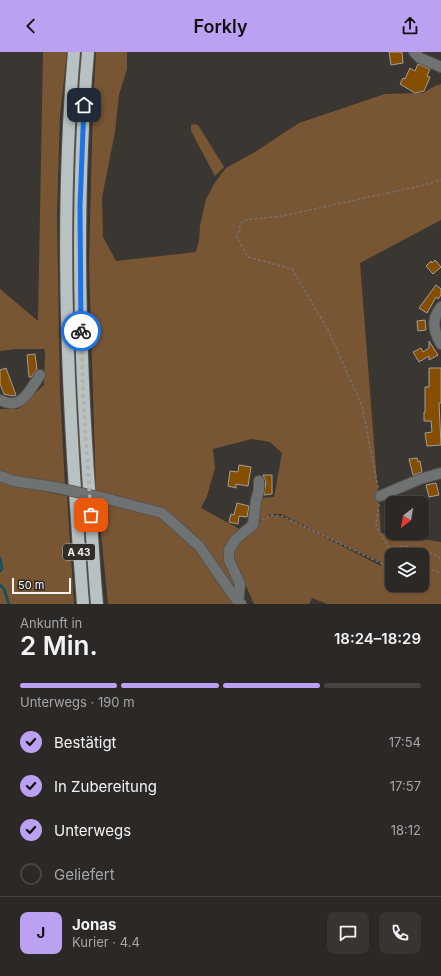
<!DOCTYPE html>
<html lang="de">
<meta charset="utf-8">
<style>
body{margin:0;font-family:Inter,sans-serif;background:#383432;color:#f1f3f6;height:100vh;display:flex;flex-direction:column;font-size:15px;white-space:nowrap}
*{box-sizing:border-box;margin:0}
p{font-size:13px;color:#a6a6a7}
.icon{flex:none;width:22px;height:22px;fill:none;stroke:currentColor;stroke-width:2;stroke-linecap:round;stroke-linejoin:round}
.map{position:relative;height:552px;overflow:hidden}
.panel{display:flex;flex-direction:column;background:#2c2825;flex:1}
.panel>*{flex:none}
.needle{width:26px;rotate:211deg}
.fabs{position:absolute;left:385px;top:444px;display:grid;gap:8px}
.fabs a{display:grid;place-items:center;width:44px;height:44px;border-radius:8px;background:#2c2825;box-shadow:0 1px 3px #0004,0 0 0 1px #484442;font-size:20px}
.scale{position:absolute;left:12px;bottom:10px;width:59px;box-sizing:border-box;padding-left:4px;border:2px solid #f4f1ee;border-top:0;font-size:11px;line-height:14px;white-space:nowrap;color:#f4f1ee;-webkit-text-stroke:3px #302c27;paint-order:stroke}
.pin{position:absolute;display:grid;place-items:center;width:34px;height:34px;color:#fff;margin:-17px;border-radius:8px;box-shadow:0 2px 6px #0006}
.courier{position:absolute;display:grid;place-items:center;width:40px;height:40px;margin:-20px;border:3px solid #1a73e8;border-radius:50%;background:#fff;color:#222;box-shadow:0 1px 5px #0007}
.overview em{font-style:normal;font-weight:600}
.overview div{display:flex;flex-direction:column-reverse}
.overview{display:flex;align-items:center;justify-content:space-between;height:68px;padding:0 20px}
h1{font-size:26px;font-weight:600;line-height:30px}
.bar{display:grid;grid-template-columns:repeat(4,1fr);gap:6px 4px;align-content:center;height:48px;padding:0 20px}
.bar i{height:5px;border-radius:3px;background:#484442}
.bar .on{background:#bca0f2}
.bar p{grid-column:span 4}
.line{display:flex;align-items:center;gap:10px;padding:0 20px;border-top:1px solid #484442}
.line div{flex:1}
.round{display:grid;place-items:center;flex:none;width:42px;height:42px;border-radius:8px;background:#383432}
ol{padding:0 20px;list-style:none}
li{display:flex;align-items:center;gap:12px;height:44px}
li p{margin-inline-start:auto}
li .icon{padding:4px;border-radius:50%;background:#bca0f2;color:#111;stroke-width:4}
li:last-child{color:#a6a6a7}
li i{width:22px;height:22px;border:2px solid #484442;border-radius:50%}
header{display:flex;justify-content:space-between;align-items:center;height:52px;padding:0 20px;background:#bca0f2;color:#111;font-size:18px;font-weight:600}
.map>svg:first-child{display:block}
.green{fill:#795633;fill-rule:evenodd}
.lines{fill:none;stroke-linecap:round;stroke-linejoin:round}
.stream{stroke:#0e5359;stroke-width:2.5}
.building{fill:#854e01;stroke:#a49f99}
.minor-casing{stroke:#58544f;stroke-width:12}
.highway-casing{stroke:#58544f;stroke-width:14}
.path{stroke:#75716d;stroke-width:1.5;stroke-dasharray:3 2;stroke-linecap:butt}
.minor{stroke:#6e7272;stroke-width:10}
.highway{stroke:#b9c2c3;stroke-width:12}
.minor-bridge-casing{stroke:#58544f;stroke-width:12;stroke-linecap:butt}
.minor-bridge{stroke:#6e7272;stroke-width:10}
.done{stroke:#b3b0ac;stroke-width:4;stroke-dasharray:0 7.2}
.route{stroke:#1a73e8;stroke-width:5}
.labels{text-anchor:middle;stroke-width:4;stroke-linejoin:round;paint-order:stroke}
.shield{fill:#302c27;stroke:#b9b6b2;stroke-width:1}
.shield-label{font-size:10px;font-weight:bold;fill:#f4f1ee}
</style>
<header><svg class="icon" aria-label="back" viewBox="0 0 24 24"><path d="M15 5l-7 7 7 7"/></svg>Forkly<svg class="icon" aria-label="share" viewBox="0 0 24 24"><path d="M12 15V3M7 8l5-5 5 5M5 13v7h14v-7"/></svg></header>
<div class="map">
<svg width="441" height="552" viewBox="0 0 441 552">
<rect width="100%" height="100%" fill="#3a3631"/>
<g class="green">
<path d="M43,0H67L60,64L57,161L60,339L65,435L0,421V357H18L44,333L45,302L44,297H16L0,299V237L38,269Z"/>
<path d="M96,0H127V17L119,43L115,80L102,146L103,185L116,209L196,200L199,189L200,174L206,147L216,129L226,116L255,100L299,71L385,42L423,41L435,34L441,32V168L360,211L381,481L441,490V552H327L312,546L309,552H254L230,498C242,487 255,468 271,464C279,463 286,467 293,469L381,514V510L324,484L282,462H271L254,472L259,446L274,445L282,401L270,390L252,387L213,397L215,416L207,444L201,456L243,479L228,497L239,533L237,545L164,460L96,441L89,211L93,52ZM392,503H422V533H392Z"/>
<path d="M195,72L198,73L224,115L215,124L191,79V73Z"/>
<path d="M0,426L28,436L67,444L74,552H0Z"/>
<path d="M98,451L162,462L198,495L238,552H108Z"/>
</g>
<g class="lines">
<g class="stream">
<path d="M0,506L2,517L0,519"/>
<path d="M0,533L4,537L9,552"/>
</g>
</g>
<g class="building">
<path d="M389,0H402L403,11L391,13Z"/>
<path d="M418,12L430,17L427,24L430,25L424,39L415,41L400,32L403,26L405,27L410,16L415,19Z"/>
<path d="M435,208L441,215L433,222L426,214L431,209L432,211Z"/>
<path d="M436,233L441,237V243L438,247L436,245L427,261L419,256Z"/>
<path d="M425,268L426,278L418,279L417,269Z"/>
<path d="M429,289L438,303L429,308V304L419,310L413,300L421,296L423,300L429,296Z"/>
<path d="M35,302L37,317L31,325H29L27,303Z"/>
<path d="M6,316L16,343L13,344L4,342L0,332V318Z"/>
<path d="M429,316H441V351H439L441,393L427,394L425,381L432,380L431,369H424V360H425V335H429Z"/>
<path d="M417,406L418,410L420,409L422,420L413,423L409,407Z"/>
<path d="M239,413L251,415L248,434L236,432V436L228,434L230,419L238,420Z"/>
<path d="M263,423H272V442L264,443L266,429Z"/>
<path d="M436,431L439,443L429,445L426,433Z"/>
<path d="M237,451L249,454L247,465L239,464L238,472L229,470L231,462L234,463Z"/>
</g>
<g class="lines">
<g class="minor-casing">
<g id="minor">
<path d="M414,0L420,6L441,15"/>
<path d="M441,255C431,268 433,278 441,292"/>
<path d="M0,348C3,349 6,351 10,351C24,353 33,333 40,323"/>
<path d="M0,424L14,429L54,435"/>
<path d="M380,444L420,427L441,421"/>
<path d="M112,448L162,461L199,494L238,550L241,552"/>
<path d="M238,550L240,532L229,508V498L236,487L253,473L256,448L259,438V429"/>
</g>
</g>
<g class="highway-casing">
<g id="highway">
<path d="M74,0C58,184 69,368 83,552"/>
<path d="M88,0C75,150 79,300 90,450C92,484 94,518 97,552"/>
</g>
</g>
<g class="path">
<path d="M378,436L362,354L327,276L292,217L248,205L237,185L241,171L246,168L282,164L420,134L441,128"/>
<path d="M379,452L376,474L393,503"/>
<path d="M262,468L272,463L282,464L389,515L392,513"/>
<path d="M390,496L405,494L438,504L441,509"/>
<path d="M422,515L441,521"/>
</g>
<use href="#minor" class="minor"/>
<use href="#highway" class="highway"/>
<g class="minor-bridge-casing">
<path id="minor-bridge" d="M54,435L112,448"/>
</g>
<use href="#minor-bridge" class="minor-bridge"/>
</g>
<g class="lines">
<path class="done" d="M81,279L84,361L91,463"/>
<path class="route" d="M81,279L80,154L84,53"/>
</g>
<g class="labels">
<rect class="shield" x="63" y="492" width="32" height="16" rx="3"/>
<g class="shield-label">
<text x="79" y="504">A 43</text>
</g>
</g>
</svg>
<div class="fabs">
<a><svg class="needle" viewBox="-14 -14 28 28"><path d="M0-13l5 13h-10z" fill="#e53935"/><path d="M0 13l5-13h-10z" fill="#a6a6a7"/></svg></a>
<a><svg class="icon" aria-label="layers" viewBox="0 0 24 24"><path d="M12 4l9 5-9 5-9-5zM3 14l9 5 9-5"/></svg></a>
</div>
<div class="scale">50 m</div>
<div class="pin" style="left:91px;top:463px;background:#ea580c"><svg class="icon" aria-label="bag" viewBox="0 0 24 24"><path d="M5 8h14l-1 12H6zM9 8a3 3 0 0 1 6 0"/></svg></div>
<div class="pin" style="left:84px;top:53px;background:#1f2937"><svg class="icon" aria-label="home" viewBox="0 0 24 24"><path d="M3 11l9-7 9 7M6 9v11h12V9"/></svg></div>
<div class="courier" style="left:81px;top:279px"><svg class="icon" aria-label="bike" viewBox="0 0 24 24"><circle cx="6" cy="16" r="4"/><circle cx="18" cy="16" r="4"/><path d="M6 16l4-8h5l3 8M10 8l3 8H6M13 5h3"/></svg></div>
</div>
<section class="panel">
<div class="overview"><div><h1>2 Min.</h1><p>Ankunft in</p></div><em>18:24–18:29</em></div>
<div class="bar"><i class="on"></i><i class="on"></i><i class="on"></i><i></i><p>Unterwegs · 190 m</p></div>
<ol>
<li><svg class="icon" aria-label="check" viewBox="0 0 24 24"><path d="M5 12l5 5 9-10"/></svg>Bestätigt<p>17:54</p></li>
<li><svg class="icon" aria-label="check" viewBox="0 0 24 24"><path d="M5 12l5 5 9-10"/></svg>In Zubereitung<p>17:57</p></li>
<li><svg class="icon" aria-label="check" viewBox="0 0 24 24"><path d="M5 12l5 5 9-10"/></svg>Unterwegs<p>18:12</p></li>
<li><i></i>Geliefert</li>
</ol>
<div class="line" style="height:72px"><b class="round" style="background:#bca0f2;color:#111">J</b><div><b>Jonas</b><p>Kurier · 4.4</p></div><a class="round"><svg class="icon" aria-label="chat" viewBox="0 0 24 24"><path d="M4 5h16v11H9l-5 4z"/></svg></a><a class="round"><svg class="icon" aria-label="phone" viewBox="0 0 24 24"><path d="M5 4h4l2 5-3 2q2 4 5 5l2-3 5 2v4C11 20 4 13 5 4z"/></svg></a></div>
</section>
